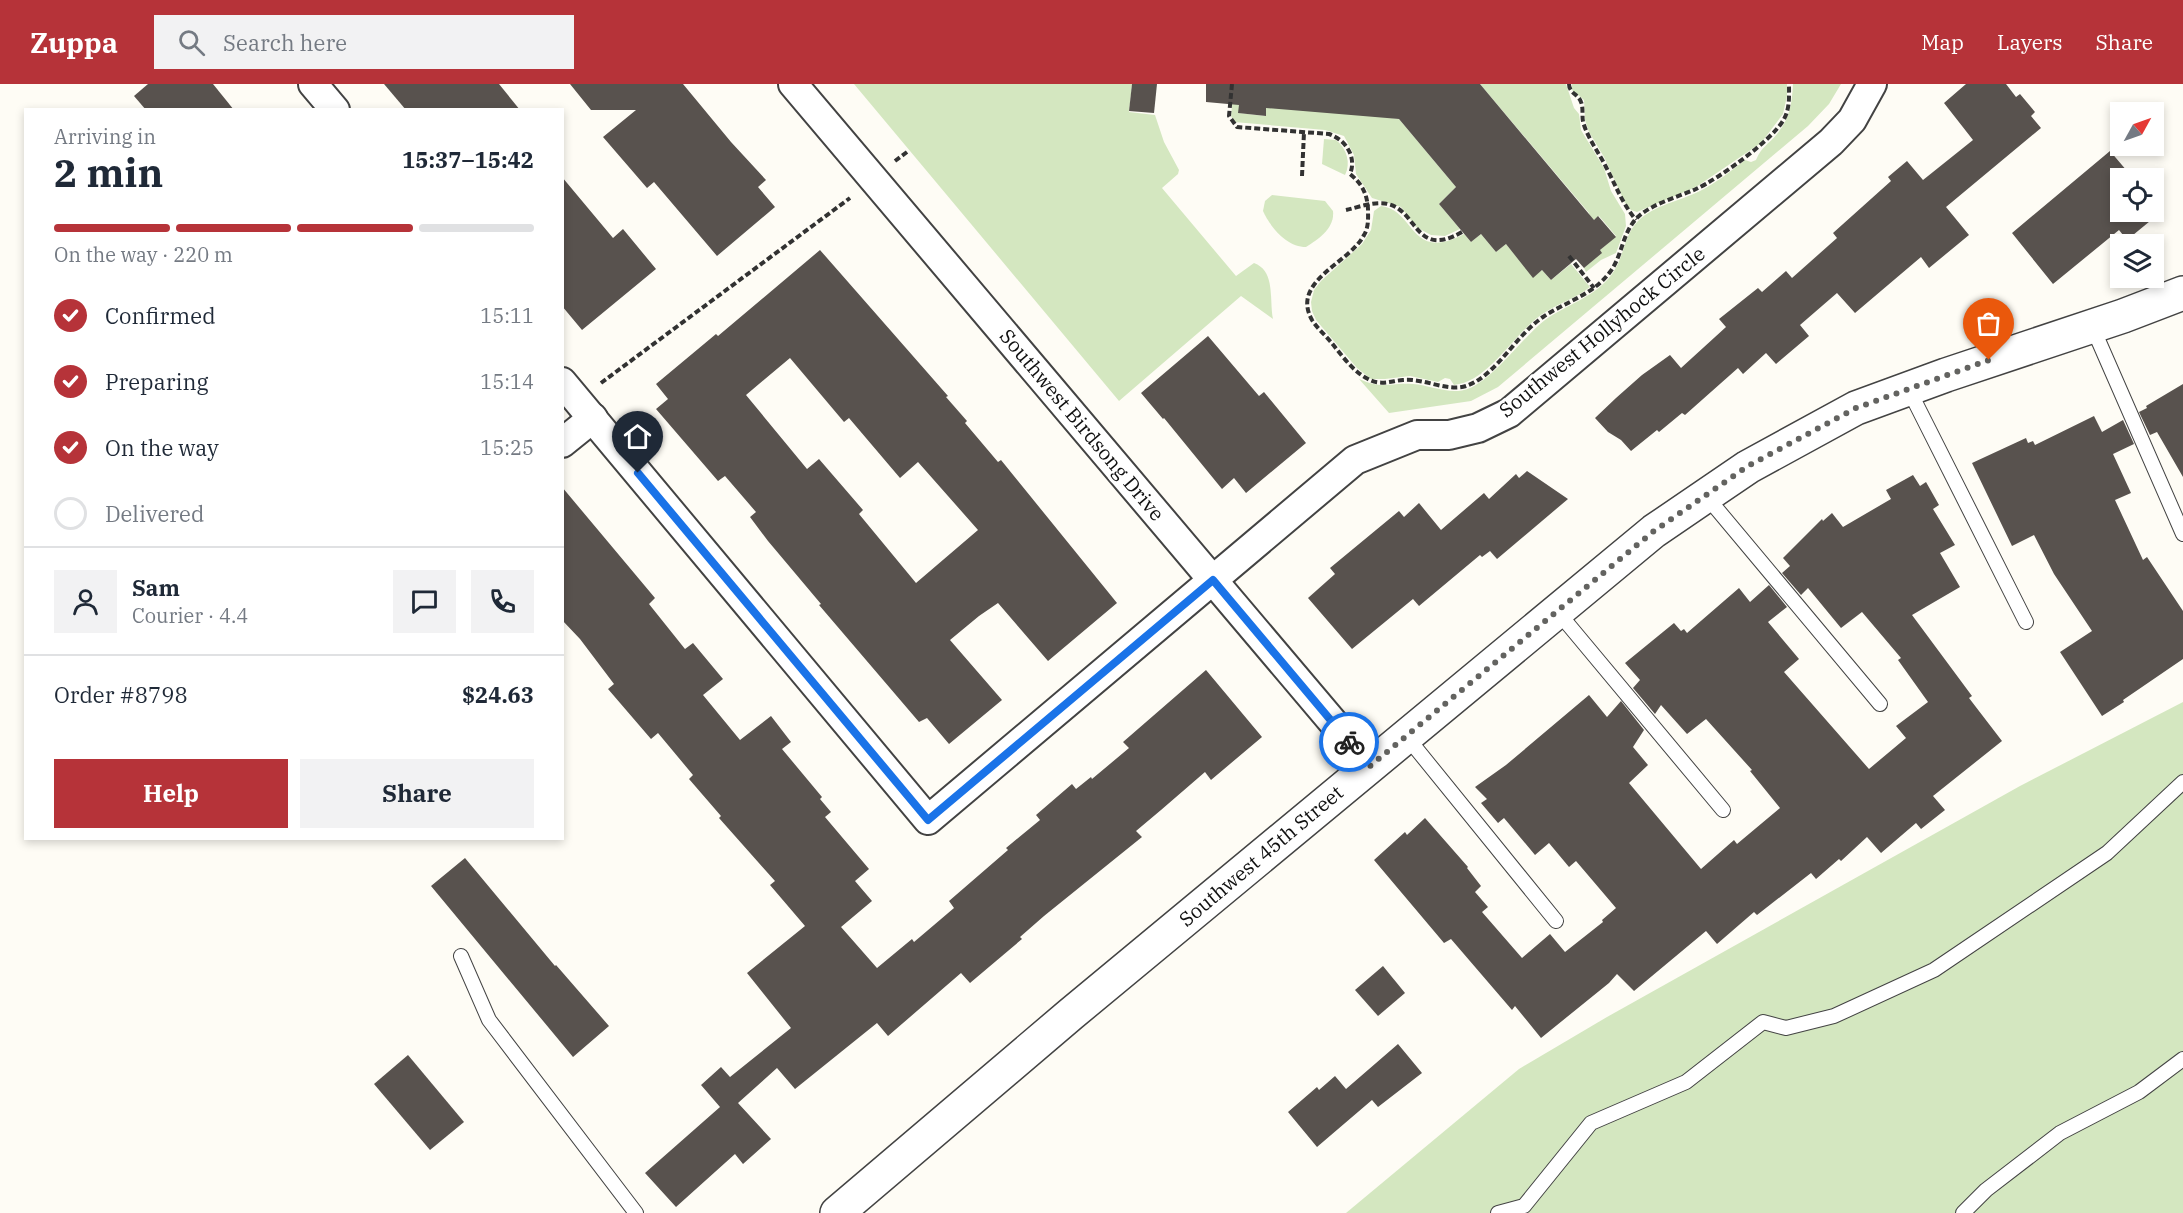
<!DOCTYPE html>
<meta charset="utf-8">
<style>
body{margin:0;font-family:"IBM Plex Serif",serif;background:#f2f2f3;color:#1f2937;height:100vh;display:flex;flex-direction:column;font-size:22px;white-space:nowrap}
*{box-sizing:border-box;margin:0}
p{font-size:20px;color:#747a83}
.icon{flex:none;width:33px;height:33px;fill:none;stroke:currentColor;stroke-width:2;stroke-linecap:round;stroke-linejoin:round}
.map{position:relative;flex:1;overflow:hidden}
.panel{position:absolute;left:24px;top:24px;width:540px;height:732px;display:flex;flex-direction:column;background:#fff;border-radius:0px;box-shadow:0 3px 9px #0003}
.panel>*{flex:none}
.needle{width:39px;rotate:50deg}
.controls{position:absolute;left:2110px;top:18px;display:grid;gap:12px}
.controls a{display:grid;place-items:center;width:54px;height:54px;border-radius:0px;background:#fff;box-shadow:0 3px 9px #0003;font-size:30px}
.pin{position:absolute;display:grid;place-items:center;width:51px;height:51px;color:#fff;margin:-62px -26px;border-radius:50% 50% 50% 0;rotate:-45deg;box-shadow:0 0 6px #0007}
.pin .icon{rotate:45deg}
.courier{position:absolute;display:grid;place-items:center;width:60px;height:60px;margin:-30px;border:4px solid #1a73e8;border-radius:50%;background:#fff;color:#222;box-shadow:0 2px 8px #0007}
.overview em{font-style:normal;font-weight:700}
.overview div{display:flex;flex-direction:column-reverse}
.overview{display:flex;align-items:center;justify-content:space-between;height:102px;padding:0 30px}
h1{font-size:39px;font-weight:700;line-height:45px}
.bar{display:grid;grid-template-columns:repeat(4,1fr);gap:9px 6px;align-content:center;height:72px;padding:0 30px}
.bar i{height:8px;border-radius:4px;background:#e0e1e3}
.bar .on{background:#b63339}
.bar p{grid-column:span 4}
.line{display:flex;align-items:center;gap:15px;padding:0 30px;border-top:2px solid #e0e1e3}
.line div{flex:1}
.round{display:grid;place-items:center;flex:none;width:63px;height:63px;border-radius:0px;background:#f2f2f3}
ol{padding:0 30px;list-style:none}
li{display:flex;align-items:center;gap:18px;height:66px}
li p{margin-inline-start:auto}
li .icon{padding:6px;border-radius:50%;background:#b63339;color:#fff;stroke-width:4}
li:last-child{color:#747a83}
li i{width:33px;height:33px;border:3px solid #e0e1e3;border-radius:50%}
.cta{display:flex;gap:12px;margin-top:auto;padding:12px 30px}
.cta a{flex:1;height:69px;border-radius:0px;background:#b63339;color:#fff;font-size:24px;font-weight:700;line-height:69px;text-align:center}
.cta a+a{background:#f2f2f3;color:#1f2937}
header{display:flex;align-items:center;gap:36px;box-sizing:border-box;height:84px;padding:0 30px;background:#b63339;color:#fff}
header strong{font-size:28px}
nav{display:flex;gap:33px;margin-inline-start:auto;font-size:21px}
.search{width:420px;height:54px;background:#f2f2f3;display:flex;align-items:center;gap:15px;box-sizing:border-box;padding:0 21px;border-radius:0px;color:#747a83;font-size:22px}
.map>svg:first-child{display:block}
.green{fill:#d4e7c0}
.building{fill:#58524e;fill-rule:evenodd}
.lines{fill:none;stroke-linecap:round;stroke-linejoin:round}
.service-casing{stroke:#434343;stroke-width:16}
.minor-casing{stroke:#434343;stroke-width:32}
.tertiary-casing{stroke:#434343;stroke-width:36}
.path{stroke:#323232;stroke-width:4;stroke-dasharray:6 3;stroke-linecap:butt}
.service{stroke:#fff;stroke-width:14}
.minor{stroke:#fff;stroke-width:28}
.tertiary{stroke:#fff;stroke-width:33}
.done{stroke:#636360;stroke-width:6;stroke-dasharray:0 10.8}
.route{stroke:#1a73e8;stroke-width:8}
.labels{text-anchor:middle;stroke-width:6;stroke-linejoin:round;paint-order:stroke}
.street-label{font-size:20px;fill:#101010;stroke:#fff}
</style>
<header>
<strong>Zuppa</strong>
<div class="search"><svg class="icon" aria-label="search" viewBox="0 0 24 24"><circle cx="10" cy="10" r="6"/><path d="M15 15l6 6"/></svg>Search here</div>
<nav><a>Map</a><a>Layers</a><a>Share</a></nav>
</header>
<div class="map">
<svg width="2183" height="1129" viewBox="0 0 2183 1129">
<rect width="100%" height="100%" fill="#fefcf5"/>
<g class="green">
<path d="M854,0H1132L1129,28L1155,31L1164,58L1179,86L1178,90L1162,104L1236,192L1254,179C1276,187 1269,216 1273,235L1241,212L1119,317Z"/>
<path d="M1234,0H1239L1240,7L1239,29L1265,32L1267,17L1399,35L1456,103L1439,120L1460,145L1445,152L1431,151L1416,143L1401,123L1372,114L1356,90L1354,71L1344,52L1325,46L1234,38L1231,32Z"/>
<path d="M1480,0H1566L1574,24L1579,30L1581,46L1604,84L1611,107L1625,130L1626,142L1616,169L1601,176L1586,188L1584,184L1601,169L1600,166L1616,152L1599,132L1590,139L1589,129Z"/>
<path d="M1572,0H1787V12L1783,30L1761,59L1696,103L1637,128L1631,126L1625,119L1604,73L1589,48L1585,36L1584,16L1572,6Z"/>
<path d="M1793,0H1841L1829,20L1808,42L1498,303L1471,317L1389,329L1359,295C1384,306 1389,298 1413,300C1428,301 1443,308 1458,307C1486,307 1521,254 1545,236C1568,220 1595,213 1612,190C1624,174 1624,151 1638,137C1654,121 1680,117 1700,107C1716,99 1731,87 1745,76L1751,78L1756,76C1762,62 1768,61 1777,50C1790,34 1792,19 1793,0Z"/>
<path d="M1324,55L1336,56C1347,65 1351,79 1345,91L1322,80Z"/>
<path d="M1272,111L1325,117L1333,127C1335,144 1319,155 1306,163C1287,163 1270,143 1263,127L1265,117Z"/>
<path d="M1381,122C1416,126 1409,179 1464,150L1471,158L1481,150L1496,168L1506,160L1533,193L1542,186L1551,196L1571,180L1590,203C1575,215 1556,220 1541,231C1513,251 1488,298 1454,301L1450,295L1445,294L1438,298L1410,292L1385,295H1371L1357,284L1316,236L1312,227L1311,218L1314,206L1321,197L1362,160L1371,146L1374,127Z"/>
<path d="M2183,618V1129H1346L1519,985L1607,933L2020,702Z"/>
</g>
<g class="building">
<path d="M148,0H213L234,26H146L134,12Z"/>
<path d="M384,0H499L520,26H406Z"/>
<path d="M570,0H683L731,58L766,96L758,103L775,123L717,172L654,98L647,104L603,53L636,26H591Z"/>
<path d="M1132,0H1157L1154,29L1129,27Z"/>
<path d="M1206,0H1480L1594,136L1598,132L1616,153L1600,166L1602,169L1584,184L1576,175L1551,196L1542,186L1533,194L1506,160L1496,168L1481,150L1471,158L1439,120L1456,103L1399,35L1266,24V32L1238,29L1239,21L1206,18Z"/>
<path d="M1966,0H2006L2016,13L2020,10L2035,28L2031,32L2041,44L1946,123L1969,151L1929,184L1921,173L1855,229L1837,209L1800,241L1809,252L1776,280L1766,269L1743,290L1738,284L1685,331L1682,329L1659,348L1657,346L1631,367L1621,356L1608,348L1595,334L1616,314L1642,291L1670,271L1681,284L1726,243L1719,235L1758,204L1762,208L1786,187L1792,194L1837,154L1833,149L1891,97L1888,93L1907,77L1923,96L1973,56L1944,19Z"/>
<path d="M2110,67L2133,94H2121V128H2154V120L2161,128L2127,156L2119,146L2053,200L2012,149Z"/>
<path d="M562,93L613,154L623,145L656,185L582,246L562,222Z"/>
<path d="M820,166L948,312L946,313L967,337L965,339L998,378L1001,376L1117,519L1048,577L998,519L979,532L950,556L1002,616L949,660L927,634L919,638L819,521L821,520L768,457L750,433L756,428L725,392L718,397L656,325L668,315L656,300L716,250L718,252ZM790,274L844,338L849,334L900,394L918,378L978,446L916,499L859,430L863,426L819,375L807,385L746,311Z"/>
<path d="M1208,252L1259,312L1264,308L1306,359L1246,409L1234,394L1222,405L1164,334L1163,335L1141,309Z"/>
<path d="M2183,300V393L2157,348L2150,351L2139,328L2147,324L2146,322Z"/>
<path d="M2094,332L2102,348L2123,336L2134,360L2113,370L2131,409L2115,416L2143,476L2147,473L2183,527V575L2123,616L2124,618L2102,632L2060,568L2092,547L2054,490L2034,451L2012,462L1972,379L2026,354L2028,359L2033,357L2035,361Z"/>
<path d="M1527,387L1568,415L1497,475L1490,467L1482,473L1480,471L1419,522L1413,515L1352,565L1308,514L1335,490L1330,484L1399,427L1404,433L1419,419L1441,446L1484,409L1489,415L1516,390L1519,394Z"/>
<path d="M1913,391L1920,402L1926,398L1939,421L1933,425L1955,461L1940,469L1960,503L1912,531L1972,612L1969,614L2002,657L1933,712L1945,726L1921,745L1916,739L1881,769L1867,753L1841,777L1839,775L1816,795L1811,789L1757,831L1754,828L1717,860L1706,847L1634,907L1617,890L1609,899L1541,954L1515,922L1512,926L1451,855L1444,859L1374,776L1405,748L1407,751L1425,734L1468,783L1467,784L1481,802L1475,808L1488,823L1482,828L1522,874L1550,850L1565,868L1603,838L1602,836L1616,824L1576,777L1569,783L1549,759L1535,771L1504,734L1498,739L1481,719L1487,715L1475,703L1506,681L1589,611L1607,633L1621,617L1644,646L1633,663L1648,681L1629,699L1701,785L1734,756L1737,760L1780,724L1750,687L1752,686L1706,635L1687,650L1661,621L1655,630L1633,604L1640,596L1625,579L1674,539L1681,547L1684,545L1687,549L1739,504L1750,518L1769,501L1787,523L1768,538L1799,575L1784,588L1869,685L1906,654L1896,642L1928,618L1898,576L1901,574L1862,528L1841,544L1808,504L1801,511L1782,489L1790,482L1783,474L1822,435L1823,437L1832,429L1843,443L1891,415L1886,406Z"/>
<path d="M562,403L655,514L649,520L685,565L693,559L723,595L703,611L740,656L771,632L791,658L782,665L822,713L820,715L831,728L825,733L869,785L855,797L872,817L841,843L877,884L912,855L914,858L954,824L949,817L1008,766L1006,764L1040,736L1036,731L1072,700L1076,705L1091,693L1092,695L1129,664L1123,658L1206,586L1262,653L1211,696L1205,688L1161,726L1136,747L1142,753L1044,832L1020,853L1022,855L970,899L961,889L888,952L877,939L795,1005L777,984L738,1019L771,1055L743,1080L735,1070L676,1123L645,1089L720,1023L701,1001L721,983L730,993L791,944L747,889L805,842L770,801L775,797L719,734L721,732L689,695L693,691L658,649L651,655L608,605L614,600L580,555L562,536Z"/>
<path d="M465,774L555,882L556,881L609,942L573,973L431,802Z"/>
<path d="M1383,882L1405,909L1378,932L1355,906Z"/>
<path d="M1398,960L1422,989L1378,1023L1372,1016L1317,1063L1288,1028L1317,1003L1319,1006L1335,992L1346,1005Z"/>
<path d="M408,971L464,1038L430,1066L374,1000Z"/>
</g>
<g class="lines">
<g class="service-casing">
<g id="service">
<path d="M2092,242L2183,450"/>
<path d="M1908,304L2026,538"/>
<path d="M1706,412L1880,620"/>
<path d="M1557,527L1723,726"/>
<path d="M1406,652L1556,837"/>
<path d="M461,872L489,936L636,1129"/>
<path d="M1498,1129L1524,1122L1591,1039L1686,998L1763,938L1786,944L1834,932L1934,886L2107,769L2183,698"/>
<path d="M1963,1129L1986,1106L2060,1049L2139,1008L2183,975"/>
</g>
</g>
<g class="minor-casing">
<g id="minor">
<path d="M313,0L335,26"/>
<path d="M793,0L1370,682"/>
<path d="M562,298L928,736L1355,376L1417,351H1449L1478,344L1509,329L1831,58L1852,36L1872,0"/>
<path d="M562,359L593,334"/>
</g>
</g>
<g class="tertiary-casing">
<path id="tertiary" d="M837,1129L1071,930L1654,447L1748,383L1856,324L1946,291L2123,232L2183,209"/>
</g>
<g class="path">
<path d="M1232,0L1229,32L1237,43L1329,50C1346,56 1357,73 1350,90C1362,100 1367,109 1368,125C1368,133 1369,143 1364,151C1350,179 1290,197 1312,236C1317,244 1324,250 1330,257C1341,270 1352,287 1368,295C1380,302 1391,297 1403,296C1424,294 1447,308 1466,302C1496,292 1515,252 1543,233C1565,218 1593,211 1610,188C1623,171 1622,147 1639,132C1654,119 1678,113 1696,105C1718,95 1773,56 1784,35C1790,24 1789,12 1789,0"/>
<path d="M1569,0C1569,9 1578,10 1581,18C1584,25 1581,34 1584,41C1589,56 1599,69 1606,83C1616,102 1622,119 1636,136"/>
<path d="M895,77L907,68"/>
<path d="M1302,92L1304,48"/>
<path d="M1346,126C1359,123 1375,117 1388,120C1418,127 1415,175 1462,148"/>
<path d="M1569,172L1594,204"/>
<path d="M601,299L850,114"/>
</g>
<use href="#service" class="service"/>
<use href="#minor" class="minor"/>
<use href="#tertiary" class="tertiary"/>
</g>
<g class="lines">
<path class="done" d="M1349,658L1370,682L1654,447L1748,382L1856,324L1989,276"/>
<path class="route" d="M638,389L928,736L1213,496L1349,658"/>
</g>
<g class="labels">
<g class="street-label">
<text transform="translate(1602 248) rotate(-39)" y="7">Southwest Hollyhock Circle</text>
<text transform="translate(1082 341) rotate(50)" y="7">Southwest Birdsong Drive</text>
<text transform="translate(1261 772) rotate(-40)" y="7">Southwest 45th Street</text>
</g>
</g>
</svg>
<div class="controls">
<a><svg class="needle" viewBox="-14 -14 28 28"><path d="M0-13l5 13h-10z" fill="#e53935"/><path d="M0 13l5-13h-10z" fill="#747a83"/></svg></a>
<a><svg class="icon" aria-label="locate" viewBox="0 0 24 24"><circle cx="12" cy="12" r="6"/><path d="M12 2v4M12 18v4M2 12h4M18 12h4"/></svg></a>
<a><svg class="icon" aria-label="layers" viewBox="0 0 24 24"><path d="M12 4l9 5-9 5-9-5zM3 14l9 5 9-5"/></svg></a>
</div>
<div class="pin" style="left:1989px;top:276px;background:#ea580c"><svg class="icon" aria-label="bag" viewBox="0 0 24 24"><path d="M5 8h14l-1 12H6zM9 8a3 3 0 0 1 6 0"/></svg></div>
<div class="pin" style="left:638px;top:389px;background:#1f2937"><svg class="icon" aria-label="home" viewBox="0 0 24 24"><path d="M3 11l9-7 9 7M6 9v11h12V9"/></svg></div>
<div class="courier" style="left:1349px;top:658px"><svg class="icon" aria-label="bike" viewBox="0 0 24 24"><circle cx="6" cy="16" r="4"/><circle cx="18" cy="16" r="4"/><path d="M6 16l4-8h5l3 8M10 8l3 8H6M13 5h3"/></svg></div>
<section class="panel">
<div class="overview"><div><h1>2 min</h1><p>Arriving in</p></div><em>15:37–15:42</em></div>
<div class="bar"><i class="on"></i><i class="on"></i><i class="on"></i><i></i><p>On the way · 220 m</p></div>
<ol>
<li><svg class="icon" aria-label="check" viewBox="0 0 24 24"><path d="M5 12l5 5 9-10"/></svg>Confirmed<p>15:11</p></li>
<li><svg class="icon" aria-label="check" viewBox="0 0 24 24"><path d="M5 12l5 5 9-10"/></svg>Preparing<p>15:14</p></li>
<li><svg class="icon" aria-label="check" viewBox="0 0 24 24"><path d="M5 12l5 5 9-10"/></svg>On the way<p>15:25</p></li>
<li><i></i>Delivered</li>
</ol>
<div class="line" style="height:108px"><a class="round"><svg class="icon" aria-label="person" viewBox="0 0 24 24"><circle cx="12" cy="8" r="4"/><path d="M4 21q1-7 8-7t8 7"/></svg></a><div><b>Sam</b><p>Courier · 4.4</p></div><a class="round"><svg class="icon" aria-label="chat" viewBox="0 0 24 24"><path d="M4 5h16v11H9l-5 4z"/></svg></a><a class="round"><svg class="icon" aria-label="phone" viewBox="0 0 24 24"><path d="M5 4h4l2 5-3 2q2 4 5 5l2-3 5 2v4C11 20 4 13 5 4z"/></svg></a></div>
<div class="line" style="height:78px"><div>Order #8798</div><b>$24.63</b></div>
<div class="cta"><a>Help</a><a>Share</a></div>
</section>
</div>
